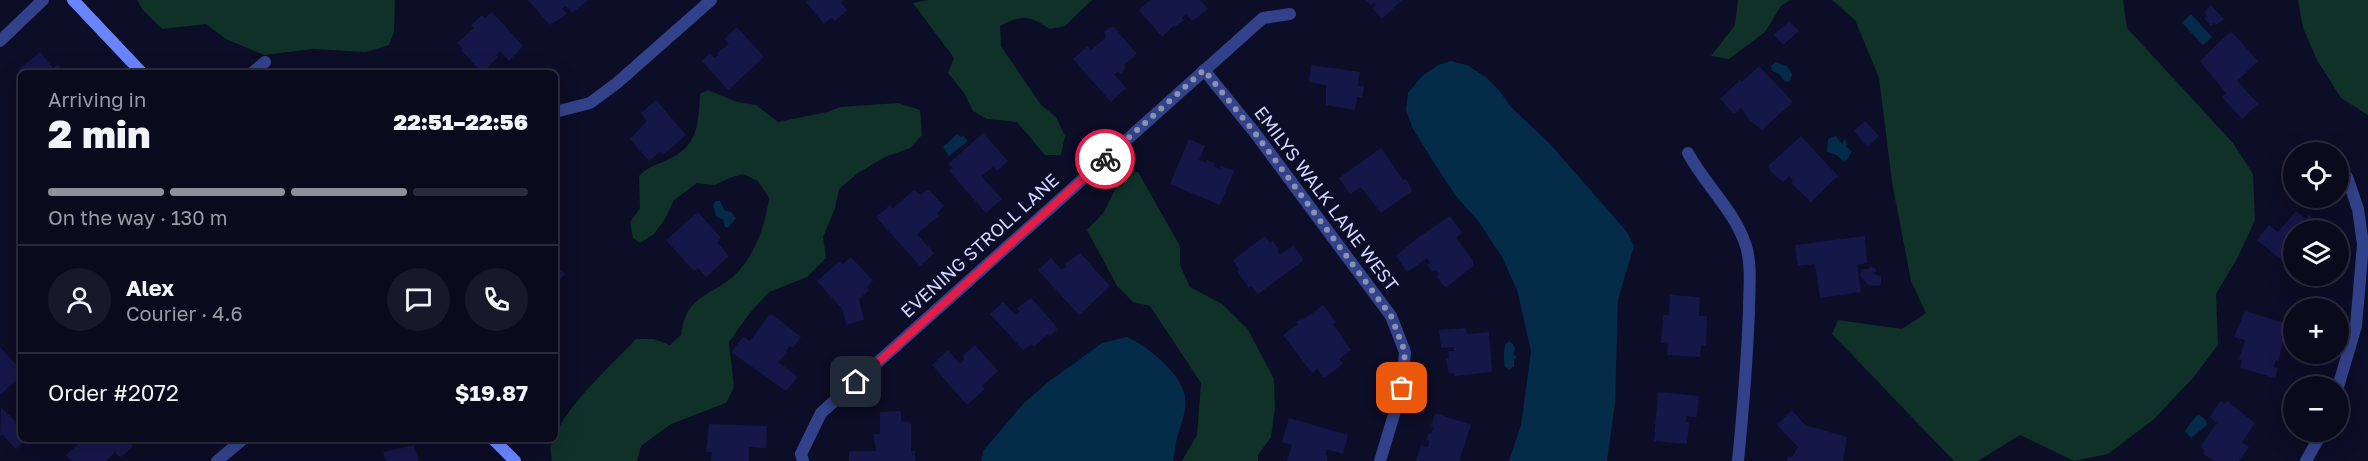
<!DOCTYPE html>
<meta charset="utf-8">
<style>
body{margin:0;font-family:"Golos Text",sans-serif;background:#171829;color:#f1f3f6;height:100vh;display:flex;flex-direction:column;font-size:22px;white-space:nowrap}
*{box-sizing:border-box;margin:0}
p{font-size:20px;color:#999aa3}
.icon{flex:none;width:33px;height:33px;fill:none;stroke:currentColor;stroke-width:2;stroke-linecap:round;stroke-linejoin:round}
.map{position:relative;flex:1;overflow:hidden}
.panel{position:absolute;left:18px;top:70px;width:540px;height:372px;display:flex;flex-direction:column;background:#090a1c;border-radius:9px;box-shadow:0 6px 24px #0002,0 0 0 2px #292b3b}
.panel>*{flex:none}
.tools{position:absolute;left:2283px;top:142px;display:grid;gap:12px}
.tools a{display:grid;place-items:center;width:66px;height:66px;border-radius:50%;background:#090a1c;box-shadow:0 6px 24px #0002,0 0 0 2px #292b3b;font-size:30px}
.pin{position:absolute;display:grid;place-items:center;width:51px;height:51px;color:#fff;margin:-26px;border-radius:12px;box-shadow:0 3px 9px #0006}
.courier{position:absolute;display:grid;place-items:center;width:60px;height:60px;margin:-30px;border:4px solid #e11d48;border-radius:50%;background:#fff;color:#222;box-shadow:0 2px 8px #0007}
.overview em{font-style:normal;font-weight:800}
.overview div{display:flex;flex-direction:column-reverse}
.overview{display:flex;align-items:center;justify-content:space-between;height:102px;padding:0 30px}
h1{font-size:39px;font-weight:800;line-height:45px}
.bar{display:grid;grid-template-columns:repeat(4,1fr);gap:9px 6px;align-content:center;height:72px;padding:0 30px}
.bar i{height:8px;border-radius:4px;background:#292b3b}
.bar .active{background:#8c9099}
.bar p{grid-column:span 4}
.line{display:flex;align-items:center;gap:15px;padding:0 30px;border-top:2px solid #292b3b}
.line div{flex:1}
.round{display:grid;place-items:center;flex:none;width:63px;height:63px;border-radius:32px;background:#171829}
.map>svg:first-child{display:block}
.green{fill:#0f3128}
.water{fill:#042b47}
.building{fill:#161749}
.lines{fill:none;stroke-linecap:round;stroke-linejoin:round}
.street{stroke:#32428a;stroke-width:12}
.secondary{stroke:#6885ff;stroke-width:12}
.done{stroke:#8c90b3;stroke-width:6;stroke-dasharray:0 10.8}
.route{stroke:#e11d48;stroke-width:8}
.labels{text-anchor:middle;stroke-width:4.5;stroke-linejoin:round;paint-order:stroke}
.street-label{font-size:18px;fill:#d1d6ff;stroke:#0c0d26}
</style>
<div class="map">
<svg width="2368" height="461" viewBox="0 0 2368 461">
<rect width="100%" height="100%" fill="#0c0d26"/>
<g class="green">
<path d="M137,0H395L394,32L389,45L366,52L313,49L264,55L226,39L206,24L162,29L143,10Z"/>
<path d="M929,0H1092L1065,26L1050,29C1029,16 1022,14 1000,26L1001,46L1041,105L1056,117L1065,136L1061,155H1045L1017,122L987,119L973,111L964,93L948,73L954,58L913,3Z"/>
<path d="M1738,0H1790L1781,6L1765,32L1729,59L1711,56L1735,25Z"/>
<path d="M1832,0H2123L2127,28L2233,143L2253,174L2255,220L2238,257L2216,294L2218,345L2193,378L2153,420L2108,454L2074,461L2020,435L1978,461H1954L1832,334L1838,320L1902,329L1926,313L1911,281L1892,182L1879,78L1855,20Z"/>
<path d="M2298,0H2368V115L2341,98L2317,60L2303,28Z"/>
<path d="M708,90L737,102L756,105L778,122L827,112L840,107L898,103L920,110L922,135L910,148L885,157L858,173L839,189L835,208L823,237L826,258L807,277L769,292L750,313L729,342L734,387L726,403L671,424L641,446L637,461H552L550,447C554,438 558,428 564,419C584,389 612,365 636,339H654L670,345L681,335C687,289 717,298 741,268C757,249 766,222 769,198L758,181L743,174L729,178L715,185L697,183L674,200L665,219L654,234L640,243L633,238L630,222L640,208L639,176C649,166 654,166 667,160C699,146 698,124 700,94Z"/>
<path d="M1124,171L1138,172L1180,246V265L1190,287L1222,304L1247,328L1274,379L1275,407L1271,437L1258,455V461H1182L1197,435L1201,383L1150,306L1133,302L1117,286L1087,230L1104,212Z"/>
</g>
<g class="water">
<path d="M2191,14L2212,37L2203,45L2182,23Z"/>
<path d="M1451,61L1467,65L1487,78L1499,90L1510,106L1551,145L1627,232L1634,246L1618,300L1615,403L1607,461H1509L1521,425L1531,351L1517,290L1502,257L1479,222L1455,195L1436,166L1413,129L1406,110L1408,93L1422,76L1438,65Z"/>
<path d="M1776,62L1787,66L1792,74L1790,81L1785,82L1779,74L1772,71L1771,66Z"/>
<path d="M957,134L961,137L963,135L968,141L949,156L943,147Z"/>
<path d="M1836,136L1842,144L1844,140L1846,141L1847,144L1845,146L1852,151L1847,160L1843,161L1836,155L1827,152L1828,139Z"/>
<path d="M715,201H720L724,210L731,212L736,218L728,228L725,227L723,220L716,216L713,206Z"/>
<path d="M1127,337C1147,346 1181,373 1185,396C1187,411 1181,424 1177,438C1175,445 1175,453 1173,461H981L983,451L1024,403L1047,383L1102,343Z"/>
<path d="M1509,341L1513,344L1515,349L1513,354L1517,357L1514,360V367L1509,369L1505,367C1503,360 1504,352 1505,344Z"/>
<path d="M2199,415L2206,420L2207,425L2191,438L2185,431L2196,416Z"/>
</g>
<g class="building">
<path d="M528,0H588L572,13L566,6L562,9L567,14L550,25Z"/>
<path d="M809,0H844L841,3L847,10L835,21L832,17L824,24L806,2Z"/>
<path d="M1150,0H1200L1208,9L1192,21L1186,14L1182,18L1184,20L1175,27L1174,25L1162,37L1139,10Z"/>
<path d="M1366,0H1402L1382,19L1372,8L1376,5L1374,2L1371,5Z"/>
<path d="M2211,5L2224,19L2216,25L2214,23L2211,26L2204,18L2207,15L2204,12Z"/>
<path d="M492,12L523,46L509,61L500,51L496,55L498,57L482,73L461,50L462,48L457,43L474,28L471,25L482,15L485,18Z"/>
<path d="M1789,21L1799,31L1783,45L1774,35Z"/>
<path d="M737,27L764,57L728,90L702,61L710,53L714,58L718,55L717,53L729,44L724,39Z"/>
<path d="M1110,27H1114L1137,54L1124,65L1126,68L1120,74L1118,72L1114,74L1126,88L1111,102L1073,59L1088,46L1091,50L1106,37L1104,32Z"/>
<path d="M2231,31L2258,61L2237,81L2258,104L2242,119L2222,97L2226,93L2200,61Z"/>
<path d="M40,52L53,68L58,65L65,74H21L18,70Z"/>
<path d="M1311,65L1360,72L1358,86H1364L1362,98L1357,97L1355,110L1326,105V85L1309,82Z"/>
<path d="M1759,66L1793,102L1762,130L1749,120L1741,108L1734,114L1720,99L1740,80L1742,82Z"/>
<path d="M656,100L686,135L663,155L660,152L649,161L630,139L647,121L641,113Z"/>
<path d="M1865,121L1879,136L1868,147L1854,131Z"/>
<path d="M983,133L1008,161L997,171L993,167L981,176L1002,199L986,213L949,171L953,168L948,164Z"/>
<path d="M1801,136L1838,176L1811,202L1791,183L1793,181L1789,176L1783,182L1771,172L1768,166Z"/>
<path d="M1189,139L1205,146L1199,160L1206,163L1207,160L1215,163L1214,167L1220,169L1221,166L1234,171L1220,205L1170,184Z"/>
<path d="M1381,148L1403,180L1406,179L1409,184L1412,191L1381,213L1361,187L1350,194L1339,178Z"/>
<path d="M928,189L944,206L937,213L939,216L917,234L934,253L920,266L876,217L890,205L893,208L914,190L921,195Z"/>
<path d="M2296,211L2306,219L2309,215L2322,225L2317,231H2294V270L2257,240L2269,225L2278,232Z"/>
<path d="M698,212L721,238L717,242L729,256L706,277L698,268L694,271L666,240Z"/>
<path d="M1450,216L1462,233L1456,238L1473,261V266L1446,288L1438,279L1437,276L1439,274L1436,270L1433,272L1427,265L1430,263L1427,258L1407,272L1396,256L1416,239Z"/>
<path d="M1265,236L1270,243L1273,241L1279,250L1277,251L1280,255L1293,245L1304,260L1258,294L1251,286L1249,288L1237,271L1239,270L1233,260Z"/>
<path d="M1865,236L1867,263L1857,265L1861,292L1820,298L1815,264L1798,266L1795,245Z"/>
<path d="M1080,253L1110,286L1079,315L1038,270L1051,258L1062,270L1066,266L1065,264Z"/>
<path d="M851,257L873,281L867,287L869,290L859,299L864,320L846,325L843,310L817,281L840,261L843,264Z"/>
<path d="M555,264L565,274L555,283Z"/>
<path d="M1870,266L1876,269V272L1871,273L1881,276V283L1879,286L1868,285L1860,275L1862,269H1869Z"/>
<path d="M2300,276H2319L2311,285Z"/>
<path d="M1670,295L1700,297L1699,316H1707L1706,346H1701L1700,357L1667,355L1668,344L1661,343L1663,315H1669Z"/>
<path d="M1031,298L1056,326L1057,330L1050,336L1047,335L1034,347L1031,344L1023,350L990,314L1003,302L1016,315L1020,311L1017,308Z"/>
<path d="M1323,305L1336,322L1333,324L1351,350L1339,359L1343,364L1324,378L1317,369L1312,373L1283,335L1298,324L1296,322L1301,319L1303,320Z"/>
<path d="M2245,311L2294,326V346L2282,343L2279,361L2276,360L2274,367L2278,368L2275,378L2240,368L2242,360L2239,359L2245,340L2234,337Z"/>
<path d="M773,315L801,337L793,348L790,346L786,351L788,352L778,362L798,377L786,391L731,352L743,337L750,341L768,316Z"/>
<path d="M1466,328L1467,334L1489,332L1492,372L1454,376V373L1449,374L1446,359H1449L1448,351H1454V347L1441,348L1439,330Z"/>
<path d="M975,345L998,371L982,386L985,389L967,405L932,365L948,350L960,364L965,359L962,356Z"/>
<path d="M0,347L21,370V376L0,395Z"/>
<path d="M1658,392L1699,396L1697,417L1687,416L1686,422H1689L1687,444L1654,441Z"/>
<path d="M2221,400L2225,404L2227,401L2255,423L2242,442L2249,447L2239,461H2214L2203,454L2205,450L2200,447L2217,423L2210,417Z"/>
<path d="M1,407L21,427V440H26L16,449L2,434L0,436Z"/>
<path d="M1792,410L1805,425L1847,437L1843,461H1787L1788,456L1792,457L1798,447L1777,425Z"/>
<path d="M901,411V421L911,423V451H915V461H849V451H876L873,434H880V412Z"/>
<path d="M1435,413L1471,425L1459,461H1416L1421,445L1428,447L1430,441L1426,440L1429,433L1431,434L1433,428L1431,427Z"/>
<path d="M1289,418L1348,435L1343,454L1327,449L1325,455L1328,456L1327,461H1287L1292,445L1282,442Z"/>
<path d="M709,424L767,426L766,448L749,447V461H711L712,452H706Z"/>
<path d="M83,440H127L133,446L120,458L115,452L106,461H72L66,455Z"/>
<path d="M414,445L419,461H386L383,452Z"/>
</g>
<g class="lines">
<g class="street">
<path d="M0,41L43,0"/>
<path d="M1204,70L1255,133L1391,316L1405,352L1402,388L1380,461"/>
<path d="M251,74L265,62"/>
<path d="M555,112L590,103L617,83L711,0"/>
<path d="M1688,153C1705,185 1735,211 1746,246C1752,266 1749,290 1749,310C1747,361 1743,411 1738,461"/>
<path d="M2338,387L2356,326L2363,244L2358,209L2347,177"/>
<path d="M217,461L242,440"/>
<path d="M803,461L801,454L821,413L1263,18L1290,14"/>
<path d="M2306,461L2322,432"/>
</g>
<g class="secondary">
<path d="M73,0L143,74"/>
<path d="M494,440L515,461"/>
</g>
</g>
<g class="lines">
<path class="done" d="M1105,159L1204,70L1255,133L1391,316L1405,352L1402,388"/>
<path class="route" d="M856,382L1105,159"/>
</g>
<g class="labels">
<g class="street-label">
<text transform="translate(1326 199) rotate(53)" y="6">EMILYS WALK LANE WEST</text>
<text transform="translate(980 246) rotate(-42)" y="6">EVENING STROLL LANE</text>
</g>
</g>
</svg>
<div class="tools">
<a><svg class="icon" aria-label="locate" viewBox="0 0 24 24"><circle cx="12" cy="12" r="6"/><path d="M12 2v4M12 18v4M2 12h4M18 12h4"/></svg></a>
<a><svg class="icon" aria-label="layers" viewBox="0 0 24 24"><path d="M12 4l9 5-9 5-9-5zM3 14l9 5 9-5"/></svg></a>
<a>+</a>
<a>−</a>
</div>
<div class="pin" style="left:1402px;top:388px;background:#ea580c"><svg class="icon" aria-label="bag" viewBox="0 0 24 24"><path d="M5 8h14l-1 12H6zM9 8a3 3 0 0 1 6 0"/></svg></div>
<div class="pin" style="left:856px;top:382px;background:#1f2937"><svg class="icon" aria-label="home" viewBox="0 0 24 24"><path d="M3 11l9-7 9 7M6 9v11h12V9"/></svg></div>
<div class="courier" style="left:1105px;top:159px"><svg class="icon" aria-label="bike" viewBox="0 0 24 24"><circle cx="6" cy="16" r="4"/><circle cx="18" cy="16" r="4"/><path d="M6 16l4-8h5l3 8M10 8l3 8H6M13 5h3"/></svg></div>
<section class="panel">
<div class="overview"><div><h1>2 min</h1><p>Arriving in</p></div><em>22:51–22:56</em></div>
<div class="bar"><i class="active"></i><i class="active"></i><i class="active"></i><i></i><p>On the way · 130 m</p></div>
<div class="line" style="height:108px"><a class="round"><svg class="icon" aria-label="person" viewBox="0 0 24 24"><circle cx="12" cy="8" r="4"/><path d="M4 21q1-7 8-7t8 7"/></svg></a><div><b>Alex</b><p>Courier · 4.6</p></div><a class="round"><svg class="icon" aria-label="chat" viewBox="0 0 24 24"><path d="M4 5h16v11H9l-5 4z"/></svg></a><a class="round"><svg class="icon" aria-label="phone" viewBox="0 0 24 24"><path d="M5 4h4l2 5-3 2q2 4 5 5l2-3 5 2v4C11 20 4 13 5 4z"/></svg></a></div>
<div class="line" style="height:78px"><div>Order #2072</div><b>$19.87</b></div>
</section>
</div>
